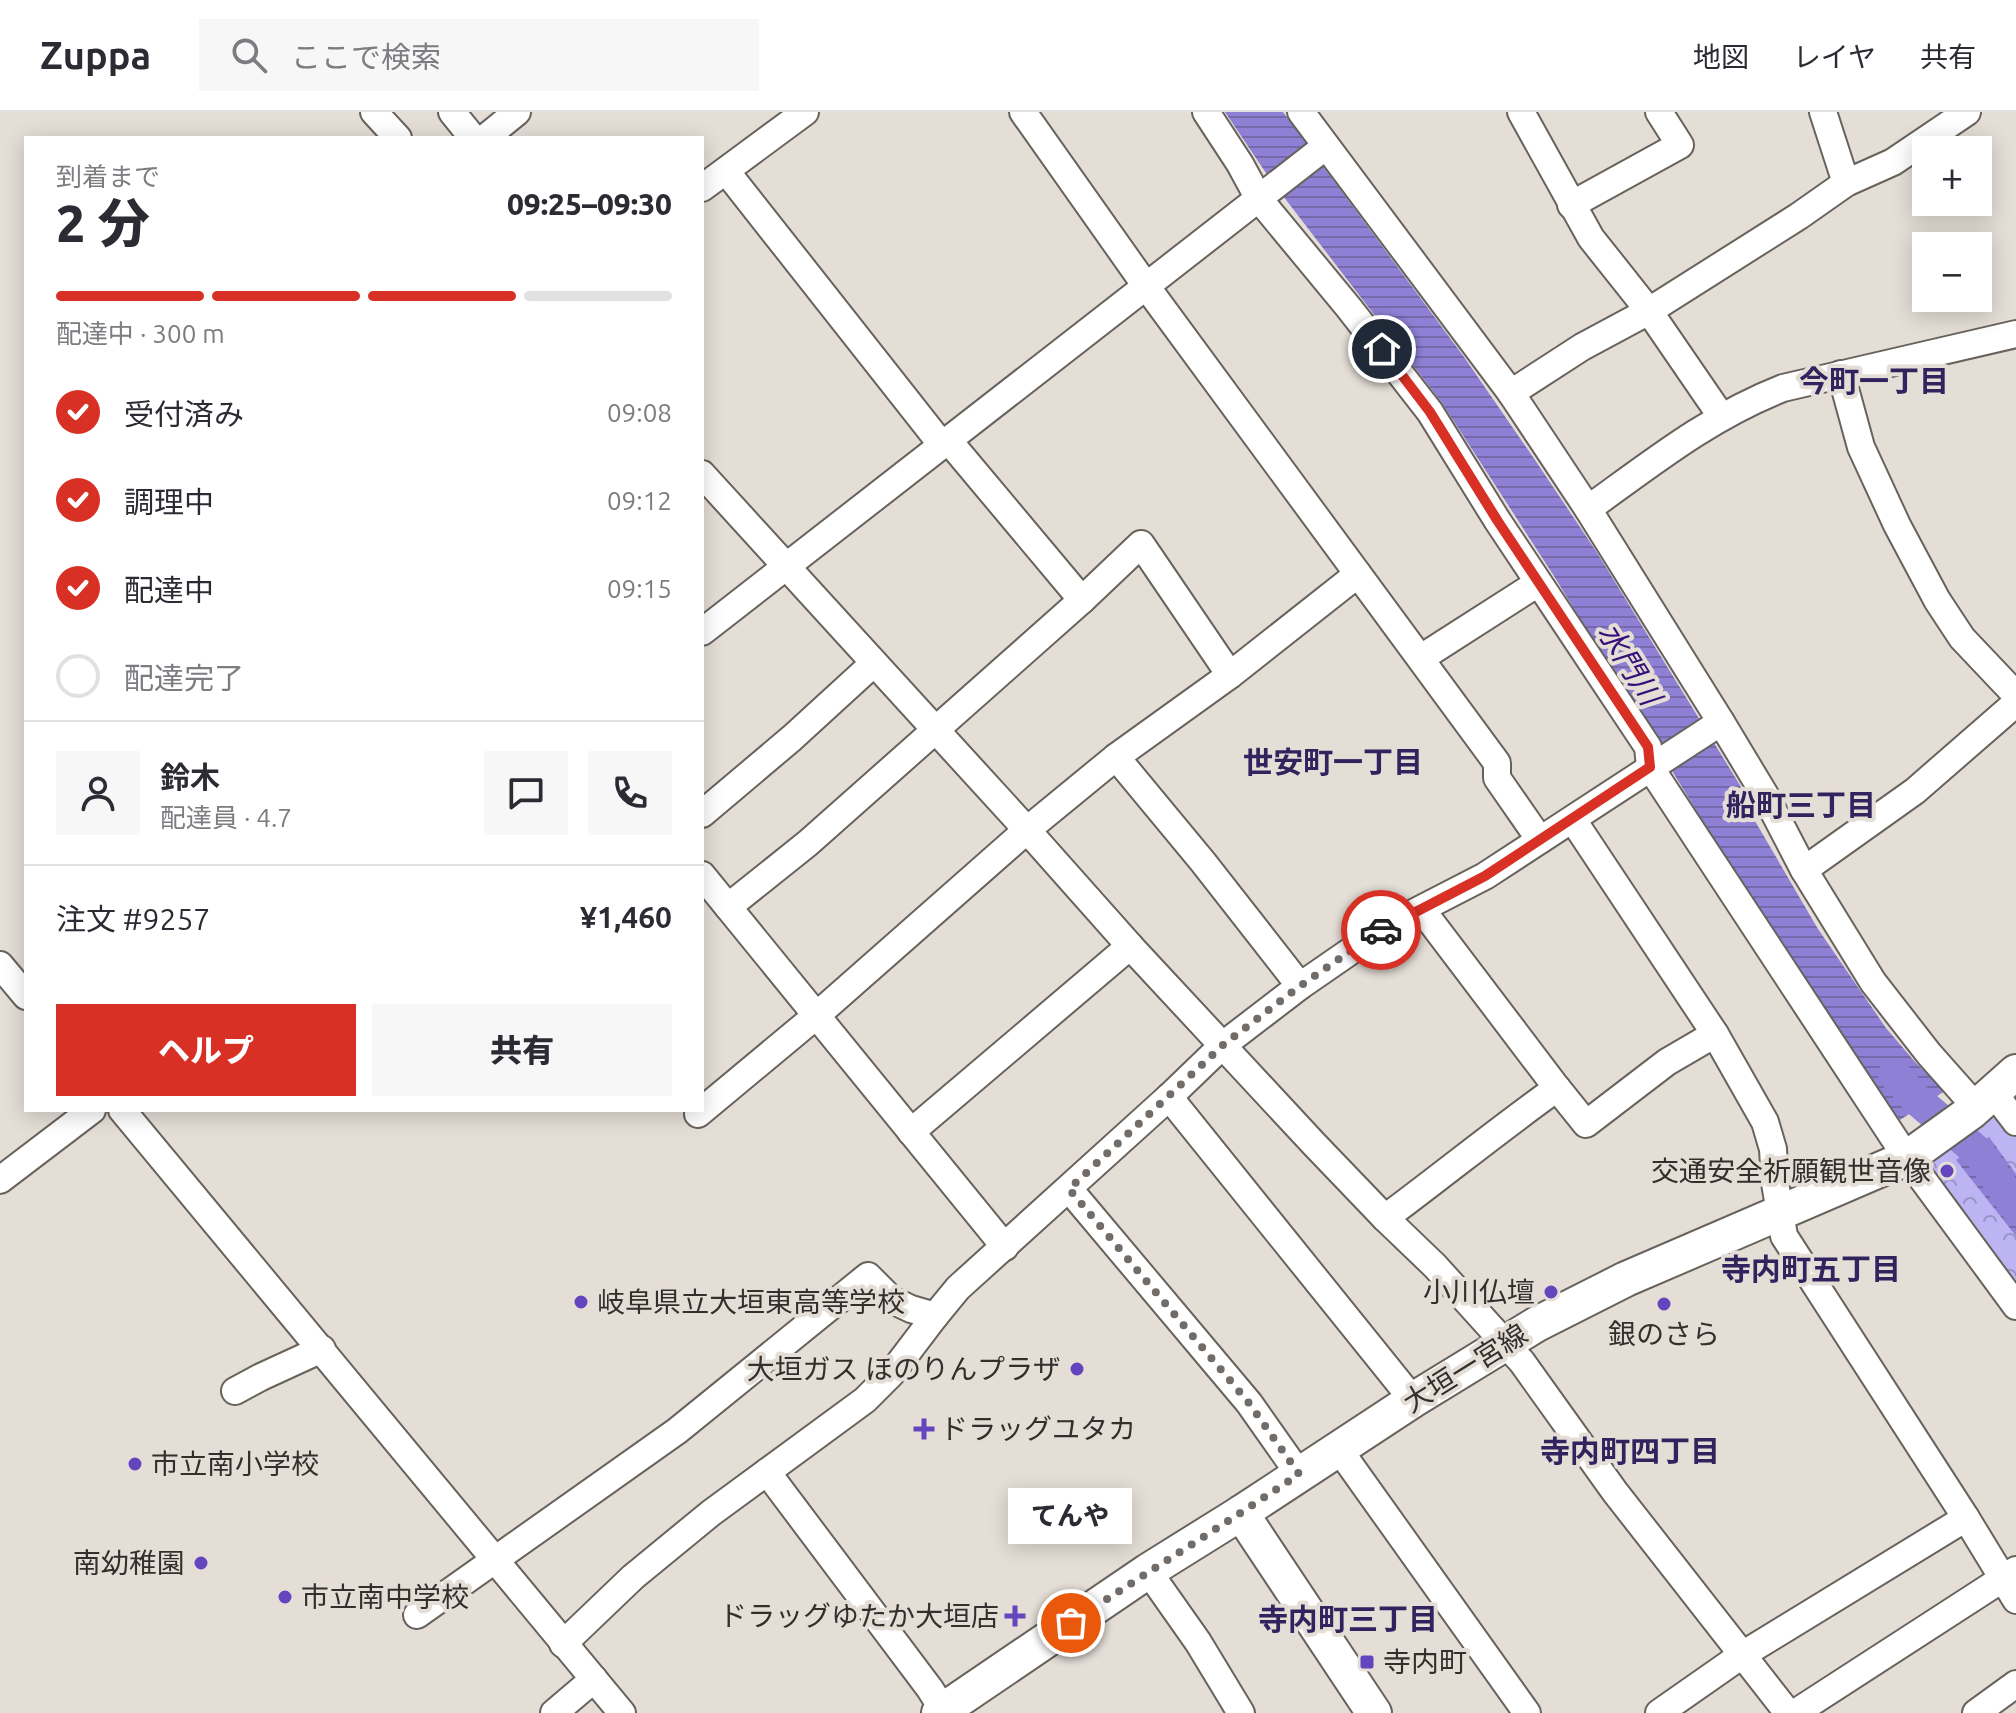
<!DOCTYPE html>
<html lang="ja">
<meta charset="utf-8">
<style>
body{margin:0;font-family:Ubuntu,"Noto Sans JP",sans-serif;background:#f7f7f7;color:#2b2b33;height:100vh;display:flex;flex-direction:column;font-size:30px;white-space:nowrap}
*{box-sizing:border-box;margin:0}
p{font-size:26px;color:#7c7c81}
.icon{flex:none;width:44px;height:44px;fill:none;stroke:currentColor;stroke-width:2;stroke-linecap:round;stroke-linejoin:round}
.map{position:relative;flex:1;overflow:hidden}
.drawer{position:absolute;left:24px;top:24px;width:680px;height:976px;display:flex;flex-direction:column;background:#fff;border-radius:0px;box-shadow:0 4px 20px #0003}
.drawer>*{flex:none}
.fabs{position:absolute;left:1912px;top:24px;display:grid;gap:16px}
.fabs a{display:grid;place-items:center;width:80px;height:80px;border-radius:0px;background:#fff;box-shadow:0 4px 20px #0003;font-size:40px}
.pin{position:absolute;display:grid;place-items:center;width:68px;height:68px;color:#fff;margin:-34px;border:4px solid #fff;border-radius:50%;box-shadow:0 2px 8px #0007}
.courier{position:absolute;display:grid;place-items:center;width:80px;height:80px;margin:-40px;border:6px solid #d93025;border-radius:50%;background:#fff;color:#222;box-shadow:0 2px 10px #0007}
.bubble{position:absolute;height:56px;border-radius:0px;background:#fff;box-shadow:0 4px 20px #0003;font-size:26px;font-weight:800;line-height:56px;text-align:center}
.summary em{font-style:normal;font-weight:800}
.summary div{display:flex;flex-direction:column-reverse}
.summary{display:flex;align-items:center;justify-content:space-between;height:136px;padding:0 32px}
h1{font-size:52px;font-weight:800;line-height:60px}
.bar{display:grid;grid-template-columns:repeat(4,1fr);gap:12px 8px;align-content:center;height:96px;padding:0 32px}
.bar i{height:10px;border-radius:6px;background:#e1e1e2}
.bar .current{background:#d93025}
.bar p{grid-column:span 4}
.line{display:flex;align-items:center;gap:20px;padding:0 32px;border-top:2px solid #e1e1e2}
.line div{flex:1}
.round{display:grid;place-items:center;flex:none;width:84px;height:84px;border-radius:0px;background:#f7f7f7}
ol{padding:0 32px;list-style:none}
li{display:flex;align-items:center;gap:24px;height:88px}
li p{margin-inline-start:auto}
li .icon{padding:8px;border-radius:50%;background:#d93025;color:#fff;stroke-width:4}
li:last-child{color:#7c7c81}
li i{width:44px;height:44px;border:4px solid #e1e1e2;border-radius:50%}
.button{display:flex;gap:16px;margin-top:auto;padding:16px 32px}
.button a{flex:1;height:92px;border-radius:0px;background:#d93025;color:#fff;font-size:32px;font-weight:800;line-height:92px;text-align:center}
.button a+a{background:#f7f7f7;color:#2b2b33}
header{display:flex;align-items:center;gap:48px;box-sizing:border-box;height:112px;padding:0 40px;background:#fff;border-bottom:2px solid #e1e1e2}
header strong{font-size:38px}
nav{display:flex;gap:44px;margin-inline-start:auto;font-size:28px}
.search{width:560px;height:72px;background:#f7f7f7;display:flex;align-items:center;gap:20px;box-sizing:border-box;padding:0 28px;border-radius:0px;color:#7c7c81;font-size:30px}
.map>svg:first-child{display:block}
.forest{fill:url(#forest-crowns)}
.water{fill:url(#water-rules)}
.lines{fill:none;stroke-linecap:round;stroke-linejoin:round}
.river{stroke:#8e80d4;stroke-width:32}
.minor-casing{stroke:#68625c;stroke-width:30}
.major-casing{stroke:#68625c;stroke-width:38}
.minor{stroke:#fff;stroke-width:26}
.major{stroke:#fff;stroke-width:34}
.done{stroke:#716c68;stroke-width:8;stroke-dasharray:0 14.4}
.route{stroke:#d93025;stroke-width:10}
.poi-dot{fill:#6445bd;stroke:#e5ded7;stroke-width:3}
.labels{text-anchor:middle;stroke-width:8;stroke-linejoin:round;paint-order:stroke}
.poi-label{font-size:28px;fill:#322f2c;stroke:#e5ded7;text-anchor:end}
.street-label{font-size:28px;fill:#322f2c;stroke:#e5ded7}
.neighbourhood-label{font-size:30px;font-weight:bold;fill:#31235e;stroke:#e5ded7}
.water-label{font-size:30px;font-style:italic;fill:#351277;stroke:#e5ded7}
</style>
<header>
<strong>Zuppa</strong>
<div class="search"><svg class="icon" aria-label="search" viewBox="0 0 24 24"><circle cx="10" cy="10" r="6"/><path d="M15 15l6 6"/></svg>ここで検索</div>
<nav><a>地図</a><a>レイヤ</a><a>共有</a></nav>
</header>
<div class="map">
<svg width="2016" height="1601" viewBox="0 0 2016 1601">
<defs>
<pattern id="forest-crowns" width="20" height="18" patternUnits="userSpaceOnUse" patternTransform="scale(2)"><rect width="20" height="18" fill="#bdb4f4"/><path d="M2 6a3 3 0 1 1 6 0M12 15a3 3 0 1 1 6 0" fill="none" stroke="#9a93c6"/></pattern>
<pattern id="water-rules" width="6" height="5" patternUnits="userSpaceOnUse" patternTransform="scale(2)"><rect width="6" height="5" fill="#8e80d4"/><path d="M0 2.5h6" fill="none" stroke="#7569ac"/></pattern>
</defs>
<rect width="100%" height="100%" fill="#e5ded7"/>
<path class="forest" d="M1993,1005L2006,1009L2016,1023V1173L1931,1061L1936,1044Z"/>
<g class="water">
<path d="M1225,0H1283L1464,245L1535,348L1596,439L1746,683L1755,709L1818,817L1886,916L1916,951L1945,979L1900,1008L1861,959L1771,822L1554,464L1442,291L1270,67Z"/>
<path d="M1989,1025L2016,1062V1124L1956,1048Z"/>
</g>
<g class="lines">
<path class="river" d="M1894,962L1916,987L1979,1041L2016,1095"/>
<g class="minor-casing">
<g id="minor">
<path d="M374,0L398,26"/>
<path d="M452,0L473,26"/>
<path d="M1023,0L1146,174L1497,651V666L1540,728"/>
<path d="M1206,0L1240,52L1259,87L1349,196L1430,300L1497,408L1648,635L1650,655L1907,1046L2016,1194"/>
<path d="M1301,0L1511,281L1588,397L1721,610L1765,683L1804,758L1873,870L1929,942L1976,995"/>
<path d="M1521,0L1591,126L1649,199L1721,304"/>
<path d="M1823,0L1846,71"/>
<path d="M485,26L517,0"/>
<path d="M726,59L942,333"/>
<path d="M702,76L805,0"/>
<path d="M1571,93L1680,33L1659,0"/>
<path d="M1841,262L1861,335L1897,413L1937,488L1962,526L2016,583"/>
<path d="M1511,281L1582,235L1649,199L1799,104L1846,71L1893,50L1967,0"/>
<path d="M702,362L1027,718L1130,834L1314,1032L1385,1106L1435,1154L1522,1250L1615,1380L1788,1601"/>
<path d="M1588,397C1652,351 1709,305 1783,276L2016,222"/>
<path d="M1082,488L1141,432L1230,563"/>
<path d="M702,520L1326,34"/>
<path d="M1421,546L1538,471"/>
<path d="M1116,645L1203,750L1300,874"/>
<path d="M702,702L792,626L874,551"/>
<path d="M1573,708L1715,922L1765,1010L1773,1037L1775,1071L1784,1124L1966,1406L2016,1488"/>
<path d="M1804,758L1915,679L2016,591"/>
<path d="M702,763L1005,1135"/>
<path d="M728,795L808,731L1082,488L948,328"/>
<path d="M1422,798L1557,976L1586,1012L1667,950L1715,922"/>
<path d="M0,853L26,884"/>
<path d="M1993,980L2016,1010"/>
<path d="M1169,985L1413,1288"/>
<path d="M122,998L622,1601"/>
<path d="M698,1002L817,903L1027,718L1116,645L1230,563L1358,462"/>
<path d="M911,1020L1130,834"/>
<path d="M0,1068L92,998"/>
<path d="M1069,1077L1249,1291L1299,1362"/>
<path d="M1385,1106C1443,1063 1498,1018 1557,976"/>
<path d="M235,1279L261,1265L322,1237"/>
<path d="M1338,1336L1527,1601"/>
<path d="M767,1360L930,1577L945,1601"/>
<path d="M1148,1459L1198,1530L1241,1601"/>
<path d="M417,1503L677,1319L868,1164L892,1188L911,1197L935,1204"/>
<path d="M563,1532L633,1465L711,1401L865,1288L891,1262L935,1204L958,1176L1169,985L1223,933L1300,874L1384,816L1485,764L1721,610"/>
<path d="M554,1601L594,1567"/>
<path d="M1659,1601L1742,1543L1966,1406"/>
<path d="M1795,1601L2016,1458"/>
<path d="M1976,1601L2016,1572"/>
</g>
</g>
<g class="major-casing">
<g id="major">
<path d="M1241,1401L1374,1601"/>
<path d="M939,1601L1148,1459L1241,1401L1413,1288L1537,1212L1626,1167L1907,1046L1971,1000L2016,960"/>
</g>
</g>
<use href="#minor" class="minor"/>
<use href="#major" class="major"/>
</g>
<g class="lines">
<path class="done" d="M1071,1511C1147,1460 1224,1413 1299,1362L1249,1291L1069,1077L1223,933L1300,874L1381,818"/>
<path class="route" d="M1381,818L1485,764L1650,655L1648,635L1497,408L1430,300L1382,237"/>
</g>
<g class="poi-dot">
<circle cx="1947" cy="1059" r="8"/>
<circle cx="1551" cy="1180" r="8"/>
<circle cx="581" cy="1190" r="8"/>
<circle cx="1664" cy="1192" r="8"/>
<circle cx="1077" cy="1257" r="8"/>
<path d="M920 1305h8v8h8v8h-8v8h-8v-8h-8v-8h8z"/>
<circle cx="135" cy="1352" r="8"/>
<circle cx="201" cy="1451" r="8"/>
<circle cx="285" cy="1485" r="8"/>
<path d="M1011 1492h8v8h8v8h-8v8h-8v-8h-8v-8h8z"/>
<rect x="1359" y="1542" width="16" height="16" rx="4"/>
</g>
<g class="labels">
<g class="poi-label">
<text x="1931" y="1069">交通安全祈願観世音像</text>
<text x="1535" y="1190">小川仏壇</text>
<text x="597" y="1200" text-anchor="start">岐阜県立大垣東高等学校</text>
<text x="1664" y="1232" text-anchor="middle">銀のさら</text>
<text x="1061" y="1267">大垣ガス ほのりんプラザ</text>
<text x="940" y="1327" text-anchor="start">ドラッグユタカ</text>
<text x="151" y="1362" text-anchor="start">市立南小学校</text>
<text x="185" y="1461">南幼稚園</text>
<text x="301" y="1495" text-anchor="start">市立南中学校</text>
<text x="999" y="1514">ドラッグゆたか大垣店</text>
<text x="1383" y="1560" text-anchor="start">寺内町</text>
</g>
<g class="street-label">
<text transform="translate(1465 1256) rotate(-32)" y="10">大垣一宮線</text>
</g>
<g class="neighbourhood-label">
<text x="1874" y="280">今町一丁目</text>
<text x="1333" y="661">世安町一丁目</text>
<text x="1801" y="704">船町三丁目</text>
<text x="1811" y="1168">寺内町五丁目</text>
<text x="1630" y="1350">寺内町四丁目</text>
<text x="1348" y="1518">寺内町三丁目</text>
</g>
<g class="water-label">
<text transform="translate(1629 552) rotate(58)" y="10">水門川</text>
</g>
</g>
</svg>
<div class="fabs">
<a>+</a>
<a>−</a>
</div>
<div class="pin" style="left:1071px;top:1511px;background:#ea580c"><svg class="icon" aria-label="bag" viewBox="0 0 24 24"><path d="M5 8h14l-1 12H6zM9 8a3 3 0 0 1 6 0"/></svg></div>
<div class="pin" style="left:1382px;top:237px;background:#1f2937"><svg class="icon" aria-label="home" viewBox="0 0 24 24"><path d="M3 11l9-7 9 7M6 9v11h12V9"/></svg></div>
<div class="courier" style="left:1381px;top:818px"><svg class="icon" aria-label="car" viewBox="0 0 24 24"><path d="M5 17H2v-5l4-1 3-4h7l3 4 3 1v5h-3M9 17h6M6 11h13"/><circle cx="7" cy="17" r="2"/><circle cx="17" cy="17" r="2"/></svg></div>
<div class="bubble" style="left:1008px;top:1376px;width:124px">てんや</div>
<section class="drawer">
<div class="summary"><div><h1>2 分</h1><p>到着まで</p></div><em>09:25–09:30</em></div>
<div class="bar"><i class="current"></i><i class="current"></i><i class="current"></i><i></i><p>配達中 · 300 m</p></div>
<ol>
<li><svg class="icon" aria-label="check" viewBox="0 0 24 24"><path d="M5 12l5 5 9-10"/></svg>受付済み<p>09:08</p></li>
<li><svg class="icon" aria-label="check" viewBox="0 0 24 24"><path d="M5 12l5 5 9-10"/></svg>調理中<p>09:12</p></li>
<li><svg class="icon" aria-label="check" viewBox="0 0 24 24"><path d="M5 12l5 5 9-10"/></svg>配達中<p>09:15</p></li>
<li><i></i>配達完了</li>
</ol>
<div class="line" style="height:144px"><a class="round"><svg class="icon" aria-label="person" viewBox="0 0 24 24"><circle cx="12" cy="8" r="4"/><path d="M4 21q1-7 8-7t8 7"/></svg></a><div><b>鈴木</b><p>配達員 · 4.7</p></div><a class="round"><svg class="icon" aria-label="chat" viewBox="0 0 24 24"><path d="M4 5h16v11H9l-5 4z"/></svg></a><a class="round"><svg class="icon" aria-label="phone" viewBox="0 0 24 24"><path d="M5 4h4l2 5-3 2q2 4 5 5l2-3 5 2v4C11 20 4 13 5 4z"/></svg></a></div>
<div class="line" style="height:104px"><div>注文 #9257</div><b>¥1,460</b></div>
<div class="button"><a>ヘルプ</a><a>共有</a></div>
</section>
</div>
